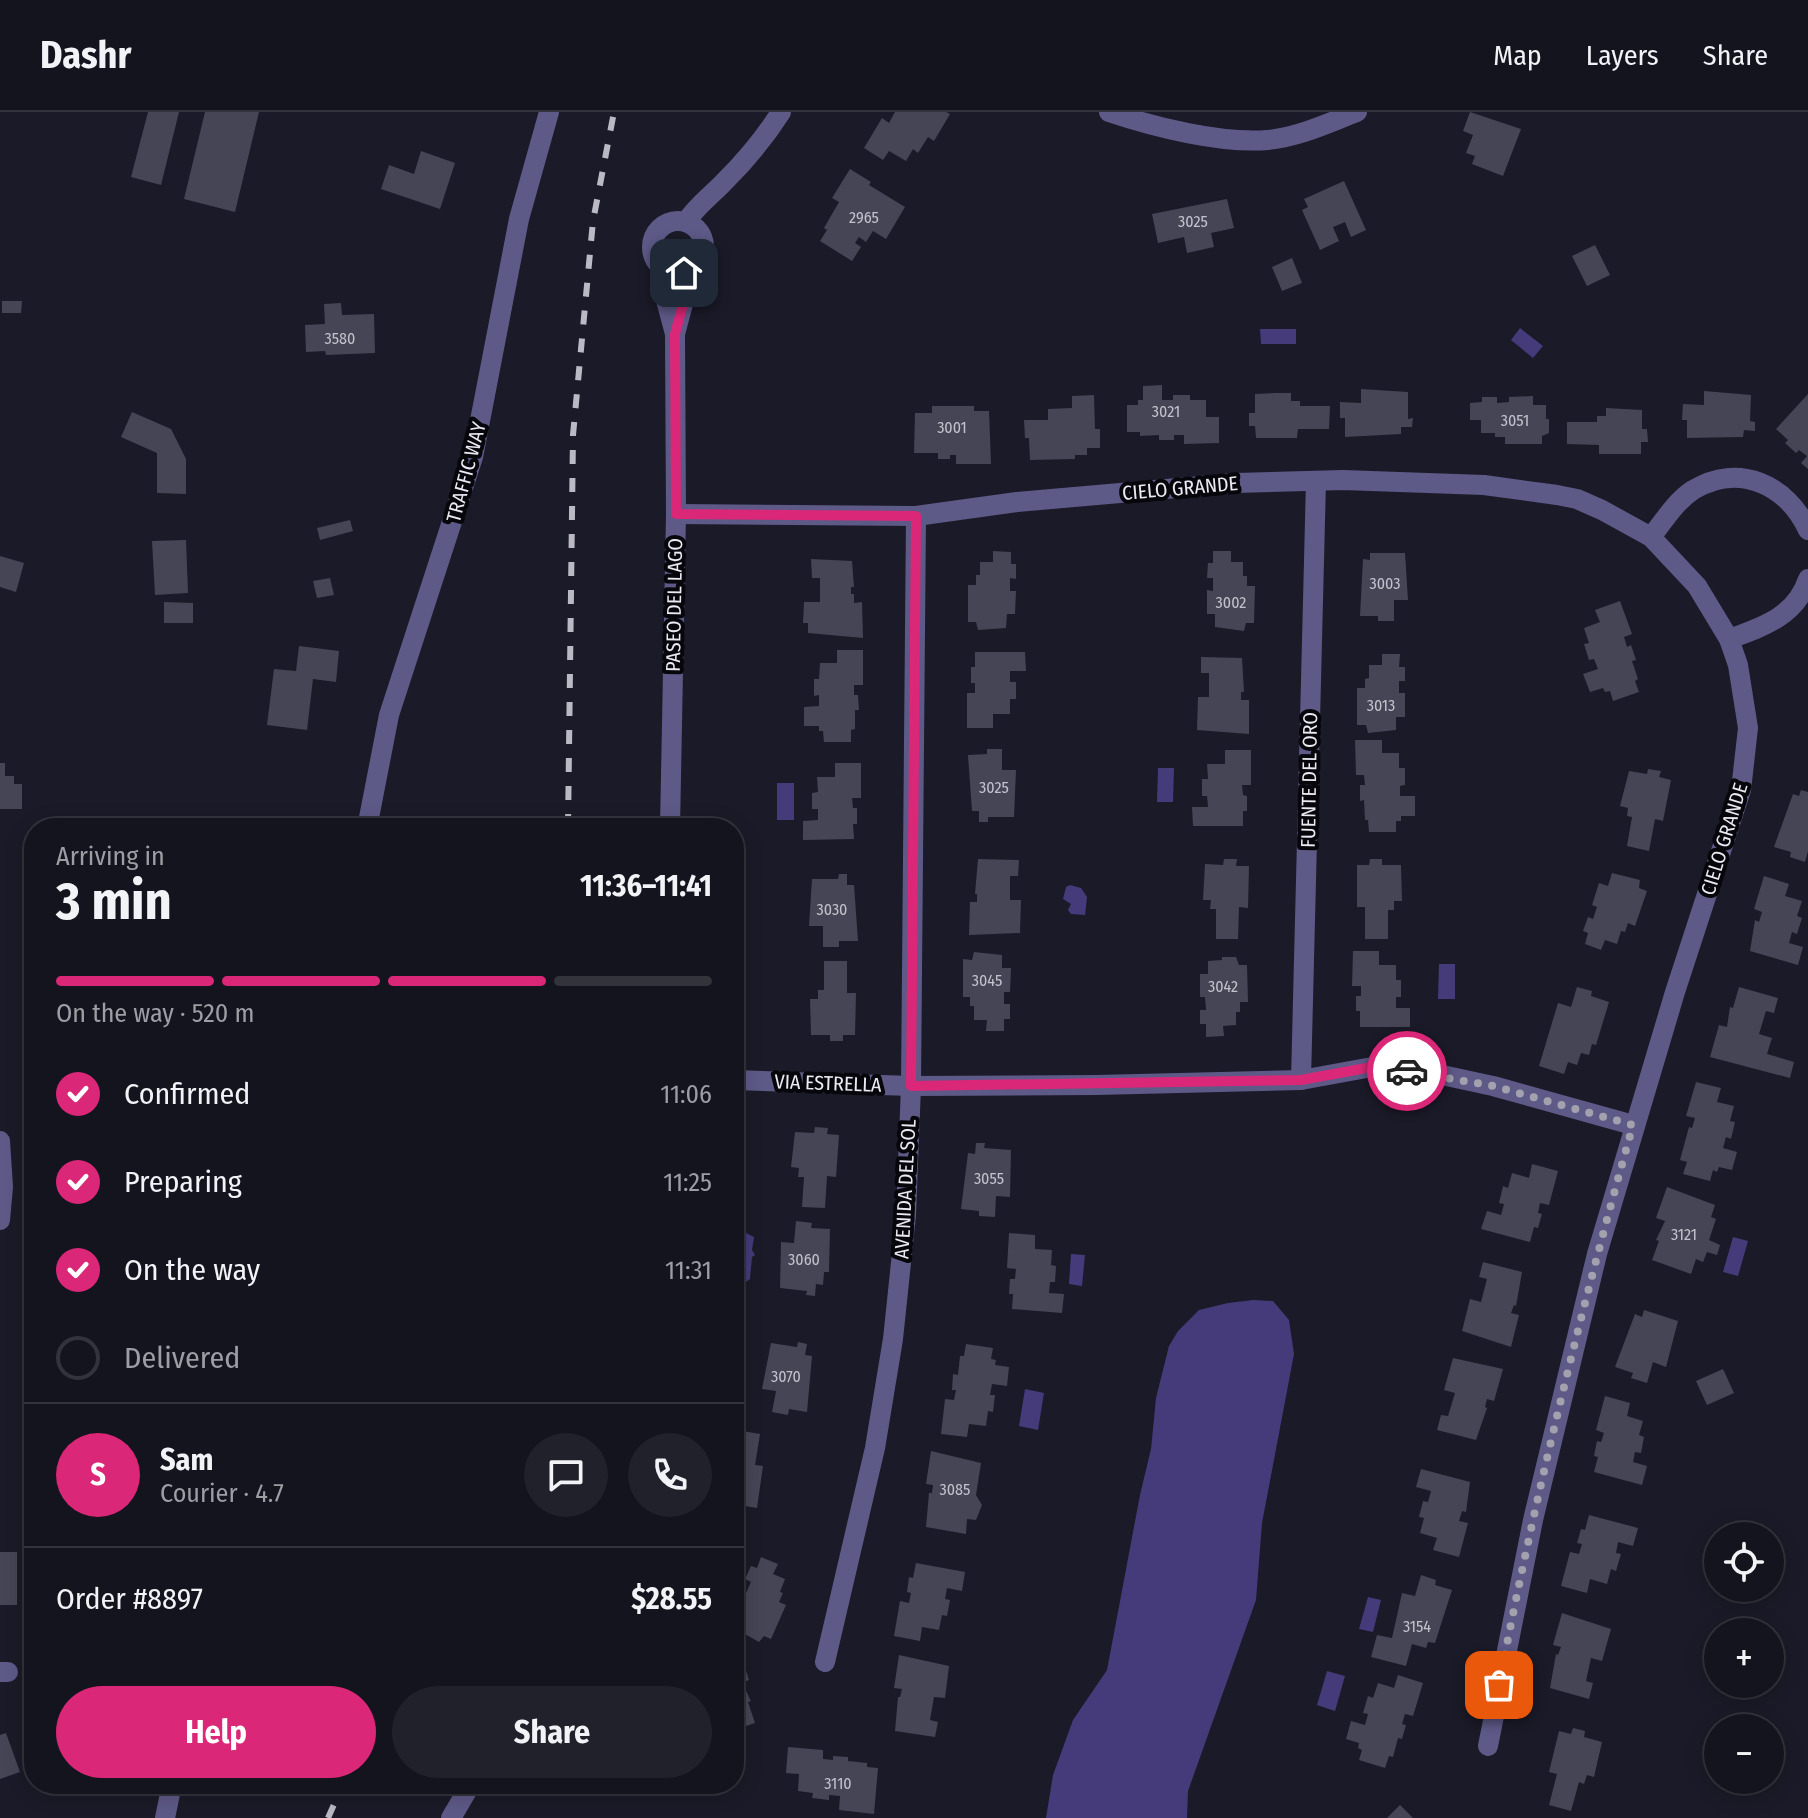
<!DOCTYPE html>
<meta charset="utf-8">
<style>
body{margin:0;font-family:"Fira Sans Condensed",sans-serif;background:#21212b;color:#f1f3f6;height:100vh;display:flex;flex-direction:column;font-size:30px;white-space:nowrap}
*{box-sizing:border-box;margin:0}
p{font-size:26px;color:#9d9ea4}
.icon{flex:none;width:44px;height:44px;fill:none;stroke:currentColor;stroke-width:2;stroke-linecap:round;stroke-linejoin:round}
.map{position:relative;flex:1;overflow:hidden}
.drawer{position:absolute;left:24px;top:706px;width:720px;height:976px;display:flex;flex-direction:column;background:#14141e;border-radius:32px;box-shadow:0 4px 20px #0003,0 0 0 2px #33333c}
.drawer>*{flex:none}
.buttons{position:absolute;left:1704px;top:1410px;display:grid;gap:16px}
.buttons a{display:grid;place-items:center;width:80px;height:80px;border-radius:50%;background:#14141e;box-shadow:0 4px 20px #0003,0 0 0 2px #33333c;font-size:40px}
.pin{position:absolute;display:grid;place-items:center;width:68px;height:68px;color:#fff;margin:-34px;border-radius:16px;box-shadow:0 4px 12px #0006}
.courier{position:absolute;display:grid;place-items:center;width:80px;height:80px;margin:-40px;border:6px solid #db2777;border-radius:50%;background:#fff;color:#222;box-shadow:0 2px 10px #0007}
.head em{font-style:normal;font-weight:700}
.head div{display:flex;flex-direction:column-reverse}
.head{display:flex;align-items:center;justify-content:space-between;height:136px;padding:0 32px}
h1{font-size:52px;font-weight:700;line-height:60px}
.bar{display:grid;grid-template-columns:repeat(4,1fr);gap:12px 8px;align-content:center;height:96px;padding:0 32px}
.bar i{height:10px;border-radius:6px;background:#33333c}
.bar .active{background:#db2777}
.bar p{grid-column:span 4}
.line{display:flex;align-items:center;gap:20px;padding:0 32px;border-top:2px solid #33333c}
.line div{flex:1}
.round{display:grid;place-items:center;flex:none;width:84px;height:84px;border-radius:42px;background:#21212b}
ol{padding:0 32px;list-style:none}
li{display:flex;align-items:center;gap:24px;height:88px}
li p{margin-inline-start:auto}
li .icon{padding:8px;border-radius:50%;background:#db2777;color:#fff;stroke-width:4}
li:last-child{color:#9d9ea4}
li i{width:44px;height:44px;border:4px solid #33333c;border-radius:50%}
.action{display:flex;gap:16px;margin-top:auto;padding:16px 32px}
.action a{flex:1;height:92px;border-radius:48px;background:#db2777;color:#fff;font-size:32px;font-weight:700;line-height:92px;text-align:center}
.action a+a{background:#21212b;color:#f1f3f6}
header{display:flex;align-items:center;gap:48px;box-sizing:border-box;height:112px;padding:0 40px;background:#14141e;border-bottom:2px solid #33333c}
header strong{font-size:38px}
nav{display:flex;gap:44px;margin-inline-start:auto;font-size:28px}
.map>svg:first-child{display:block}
.water{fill:#453b7a}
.building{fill:#464555}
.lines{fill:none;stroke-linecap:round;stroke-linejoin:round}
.minor{stroke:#5e5a88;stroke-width:20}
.rail{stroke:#bab9c4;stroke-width:6;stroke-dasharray:14 14;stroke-linecap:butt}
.done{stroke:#a2a1ad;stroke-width:8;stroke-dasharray:0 14.4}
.route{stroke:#db2777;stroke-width:10}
.labels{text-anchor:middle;stroke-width:8;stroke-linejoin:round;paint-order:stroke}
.number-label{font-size:16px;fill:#c2c1cc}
.street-label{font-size:20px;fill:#ebeaf4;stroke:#06060b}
</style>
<header>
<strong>Dashr</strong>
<nav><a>Map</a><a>Layers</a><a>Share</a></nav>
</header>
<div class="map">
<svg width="1808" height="1706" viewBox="0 0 1808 1706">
<rect width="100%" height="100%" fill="#1b1a28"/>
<g class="water">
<path d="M1520,216L1543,234L1533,246L1511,228Z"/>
<path d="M1260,217H1296V232H1261Z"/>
<path d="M1158,656H1174L1173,690H1157Z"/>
<rect x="777" y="671" width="17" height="37"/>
<path d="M1070,773L1081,776L1087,785L1085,803L1071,802L1068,798L1071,792L1063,787L1066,775Z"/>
<path d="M1439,852H1455V887H1438Z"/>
<path d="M746,1121L754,1125L752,1138L755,1143L752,1145L750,1167L743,1172L738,1163L734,1162L738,1124Z"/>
<path d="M1733,1125L1748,1129L1738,1164L1723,1160Z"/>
<path d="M1071,1142L1085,1143L1082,1174L1069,1172Z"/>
<path d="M1253,1188L1273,1189L1289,1208L1294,1242L1262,1411L1256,1488L1188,1679L1187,1706H1046L1053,1663L1073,1608L1107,1558L1140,1383L1151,1337L1156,1286L1169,1234L1178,1219L1199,1198L1228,1191Z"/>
<path d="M1025,1277L1044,1281L1038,1318L1019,1314Z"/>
<path d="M1368,1485L1381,1488L1373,1520L1359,1517Z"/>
<path d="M1327,1559L1345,1564L1335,1599L1317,1593Z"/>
</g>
<g class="building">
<path d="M148,0H179L161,73L131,65Z"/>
<path d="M205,0H259L235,100L184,87Z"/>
<path d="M895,0H946L950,2L934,29L928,25L918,41L913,37L906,49L889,39L883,48L864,36L882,6L889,11Z"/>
<path d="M1470,0L1521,17L1503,64L1472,52L1475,44L1466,41L1473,23L1463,19Z"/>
<path d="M421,39L455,51L440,97L381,77L389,53L414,62Z"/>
<path d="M850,57L871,70L869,73L905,95L886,127L873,119L866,130L859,125L855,131L861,135L852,149L820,129L827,118L824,116L839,90L832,86Z"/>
<path d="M1344,69L1366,118L1351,125L1345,110L1333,115L1339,129L1320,138L1302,98L1308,95L1304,87Z"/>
<path d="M1227,87L1234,116L1211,121L1214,135L1187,141L1184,125L1158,131L1152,102Z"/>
<path d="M1595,133L1610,163L1587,174L1572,144Z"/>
<path d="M1292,146L1302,171L1282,179L1272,155Z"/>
<path d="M2,189H22L21,201H2Z"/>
<path d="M341,191L342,203L374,202L375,241L326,243L325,239L306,240L305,213L325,212L324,192Z"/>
<path d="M1162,273V288H1173V283H1190V288H1206V305H1219V331L1184,332V323H1174V328H1159V323L1140,324V320H1127V293H1138V288H1143V274Z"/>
<path d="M1361,277L1408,280V307L1413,306L1412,315H1401V322L1345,325V306H1340V290L1361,291Z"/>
<path d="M1704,279L1751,283L1750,309L1755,310V319L1744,318L1743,325L1687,326V308H1682L1683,292L1704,293Z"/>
<path d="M1275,281H1291V289H1300V294H1330L1329,317H1298L1297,326H1256L1255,314H1249V301H1255V282Z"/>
<path d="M1808,282V357L1801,351L1807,344L1799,338L1796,341L1785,331L1788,328L1776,317Z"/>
<path d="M1094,283L1095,317H1100V336H1087V343H1075V347L1030,348L1029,326H1025L1024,308H1048V297L1072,296V284Z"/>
<path d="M1533,284V293H1546V307H1549V321L1542,324V332H1505V325H1495V321H1481V308H1470V291L1482,290V285H1497V291L1509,290V285Z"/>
<path d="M932,294H974V299H989L991,352H956V343H950V347H938V341H914L915,301H932Z"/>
<path d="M1606,296L1642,298V317H1647L1648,330H1641V342H1599V333L1567,332V310H1597V304H1606Z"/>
<path d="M132,300L171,317L186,347V382L157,381V341L121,325Z"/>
<path d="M350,408L353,419L320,428L317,416Z"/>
<path d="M186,428L188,481L155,483L152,429Z"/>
<path d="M993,439L1011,440V452H1016V467L1010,466V479H1016L1015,502H1007L1006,516L978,518L976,510H968V473H976V463H980V450H993Z"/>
<path d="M1213,439H1231V450H1243V464H1247V474H1255L1254,511H1246L1244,519L1215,515V502H1207V478L1213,479V466H1207L1208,451H1213Z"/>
<path d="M1370,441H1405L1408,488H1394V509H1378V504H1360L1363,447L1370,448Z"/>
<path d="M0,444L24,451L16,480L0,475Z"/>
<path d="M811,447L852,449L854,475H851V482H854V491L862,490L863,526L808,521V511H803L804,490H820V466H812Z"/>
<path d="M330,466L334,483L317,486L313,469Z"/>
<path d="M1620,489L1632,522L1624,525L1627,535L1631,533L1636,548L1632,549L1638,567L1635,569L1639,580L1613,589L1610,579L1605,580L1603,576L1590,580L1583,562L1598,557L1594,547L1589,548L1584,532L1589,531L1584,516L1600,510L1595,498Z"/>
<path d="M164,490L193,491V511H164Z"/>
<path d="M299,534L339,539L336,570L313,567L307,618L267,613L274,557L296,559Z"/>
<path d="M837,538H863V573H854V583H858L859,598H855V617L851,618V630H824L823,619H819V614H804V595L819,594V583L814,584V567H819L820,551H837Z"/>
<path d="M975,540H1025L1026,559H1010V570H1016V587H1010V602H993V616H967V581H975V571H971V555H975Z"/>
<path d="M1382,542H1400L1399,555H1405V569H1399V581H1405V605H1396V618L1368,621L1366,613H1357V576H1365V567L1369,566V553H1382Z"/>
<path d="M1201,545L1242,546L1244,580H1241V588H1249V622L1197,618L1198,585H1209V561H1201Z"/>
<path d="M1355,628H1382V641H1399V656H1405V673L1400,674V684H1415V704H1401V709H1396V720H1369L1368,708H1365L1364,688L1360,689V673H1365L1364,663H1356Z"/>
<path d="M987,637H1002V658H1016L1014,705H988V710H979V699H972L968,643L987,642Z"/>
<path d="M1225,638H1251V673H1242L1243,683L1247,684V699H1243V714H1193L1192,695H1208L1207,684H1202V667H1208L1207,652H1225Z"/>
<path d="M0,651H5V664H14V672H22V697H0Z"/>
<path d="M835,651H861V686H852L853,696H857V712H853L854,727L803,728V709L818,708V697H812V681L818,680L817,665H835Z"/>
<path d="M1648,657L1661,659L1659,665L1671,668L1663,709L1655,707L1649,739L1627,734L1632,705L1627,704L1628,696L1620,694L1629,659L1647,662Z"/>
<path d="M1801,678L1808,680V739L1805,750L1790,745L1791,740L1774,735L1793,682L1799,684Z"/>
<path d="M978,747L1019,748L1018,764H1010V788H1021L1020,821L969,823L970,790H977V782H975Z"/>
<path d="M1224,747H1237L1236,754H1249L1248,796L1239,795L1238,827H1216V797H1210L1211,788H1203L1205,752L1223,753Z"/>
<path d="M1370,747H1382V753H1401L1402,789H1394V798H1388V827H1365V795H1357V753H1369Z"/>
<path d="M1612,761L1640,768L1639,776L1647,779L1635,814L1628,811L1625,820L1621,819L1617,832L1605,828L1601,838L1585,832L1588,821L1583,819L1588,805L1593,807L1597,795L1592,793L1599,771L1608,774Z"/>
<path d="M839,762H847V773H854L858,829H839V835H823V814H809L812,767H838Z"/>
<path d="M1764,764L1789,772L1785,784L1802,789L1797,804L1802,806L1797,822L1792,820L1789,831L1803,835L1798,853L1750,839L1755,808L1759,810L1762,800L1754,797Z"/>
<path d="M1353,839H1379V853H1396V868H1401V885H1396V896H1410V915H1360V899H1356V884H1361V874H1352Z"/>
<path d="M974,840L1002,843V856H1011L1010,880H1004V892H1010V907H1004V919H986L987,908H974V894H970V885H963V847L972,848Z"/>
<path d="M1222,845H1236L1239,853H1247L1248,890H1240V900H1236V913L1223,914L1224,924L1206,925V912H1200V898H1206L1205,885H1200V862H1208V849L1222,848Z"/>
<path d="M824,849H847V881H856L855,923H843V929H830V923H811L810,887H818V878H824Z"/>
<path d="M1577,875L1592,879L1591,884L1609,890L1596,933L1592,932L1589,943L1581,941L1577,953L1568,950L1564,962L1539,954L1558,891L1571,895Z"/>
<path d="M1739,875L1778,886L1774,901L1766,899L1759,922L1772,926L1767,942L1794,950L1790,966L1710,945L1719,913L1727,915L1730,895L1733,896Z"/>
<path d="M34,931V962H29L25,932Z"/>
<path d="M1696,970L1721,976L1717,990L1734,994L1730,1009L1735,1010L1731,1027L1726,1025L1723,1036L1737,1040L1732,1058L1719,1055L1717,1060L1713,1058L1710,1069L1683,1062L1687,1050L1680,1048L1689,1015L1692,1016L1695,1006L1686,1004Z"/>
<path d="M815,1015L828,1016L827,1022L839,1023L836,1065L827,1064L825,1096L802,1095L804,1065H798L799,1056L791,1055L795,1020L814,1021Z"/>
<path d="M976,1031H985L984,1036L1011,1038L1010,1085L996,1084L995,1105L979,1104V1099L961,1097L968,1041L975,1042Z"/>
<path d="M1532,1052L1558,1059L1549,1093L1540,1091L1538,1101L1542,1102L1538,1116L1534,1115L1530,1130L1481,1117L1487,1099L1501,1103L1504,1092L1499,1091L1503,1074L1508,1076L1512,1061L1529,1066Z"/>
<path d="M1667,1075L1715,1093L1711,1105L1716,1107L1709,1128L1720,1133L1717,1143L1707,1140L1703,1150L1696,1147L1691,1162L1652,1148L1659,1129L1656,1128L1665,1109L1656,1106Z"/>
<path d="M796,1109L812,1111L811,1116L830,1117L829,1160H824L823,1173L816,1172L815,1184L806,1183L807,1179L780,1176L781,1130L794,1131Z"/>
<path d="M1009,1121L1035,1123V1137L1052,1138L1051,1153L1056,1154L1055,1170H1050L1049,1181L1064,1182L1062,1201L1012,1197L1013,1182H1009L1010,1167H1015L1016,1157L1007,1156Z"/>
<path d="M1483,1150L1522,1160L1516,1194L1514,1193L1511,1201L1519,1203L1511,1235L1462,1219L1470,1187L1481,1190L1487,1167L1479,1165Z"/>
<path d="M1644,1198L1678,1209L1666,1255L1653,1250L1647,1271L1631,1266L1633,1261L1615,1255L1635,1202L1642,1205Z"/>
<path d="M798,1230L807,1232L805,1243L812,1244L807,1300L789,1297L788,1303L772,1300L776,1279L762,1277L771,1231L797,1235Z"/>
<path d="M966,1232L993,1236L991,1247L996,1248L995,1253L1009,1255L1007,1274L992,1272L990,1283H995L993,1300L988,1299L986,1314L969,1312L967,1325L941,1322L945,1287L954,1288L956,1278H952L953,1262L958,1263L960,1244H964Z"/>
<path d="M1453,1246L1503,1257L1494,1289L1487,1287L1485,1295L1487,1296L1476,1328L1437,1318L1441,1303L1448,1304L1455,1281L1444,1278Z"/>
<path d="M1723,1257L1734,1281L1707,1293L1696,1269Z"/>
<path d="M1605,1284L1630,1291L1627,1304L1643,1309L1639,1323L1644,1325L1641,1341L1635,1340L1633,1350L1647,1354L1642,1373L1594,1360L1598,1345L1594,1344L1597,1329L1601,1330L1604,1321L1596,1318Z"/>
<path d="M737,1318L760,1322L755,1353L763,1354L757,1396L745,1394L744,1400L734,1399V1340Z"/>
<path d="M931,1339L981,1351L976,1383L982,1393L976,1408L967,1407L966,1422L926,1415L929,1381H932L933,1373L926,1372Z"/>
<path d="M1421,1357L1470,1370L1466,1400L1462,1399L1459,1409L1468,1411L1459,1445L1433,1438L1437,1426L1420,1421L1424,1406L1419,1405L1423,1389L1428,1390L1431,1379L1416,1375Z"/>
<path d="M1589,1403L1638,1416L1633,1434L1618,1430L1616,1441L1621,1442L1616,1459L1611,1457L1607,1472L1590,1467L1587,1481L1561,1474L1570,1440L1579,1442L1582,1432L1577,1431L1581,1417L1585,1418Z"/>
<rect x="0" y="1440" width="17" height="53"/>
<path d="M761,1445L778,1452L773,1462L785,1467L780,1480L783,1481L779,1490L786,1493L771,1527L764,1524L759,1530L734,1516L739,1504L734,1502V1494L741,1479L746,1481L751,1470L745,1467L751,1454L757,1456Z"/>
<path d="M916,1451L965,1460L962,1479L947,1476L945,1487L950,1488L947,1504L942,1503L939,1518L922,1515L920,1529L894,1524L900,1489L909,1491L911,1481L907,1480L909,1465L913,1466Z"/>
<path d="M1421,1463L1436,1468L1435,1473L1452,1478L1435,1531L1428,1530L1426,1536L1412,1532L1406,1554L1371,1545L1377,1523L1392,1526L1402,1481L1415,1484Z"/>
<path d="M1562,1501L1611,1517L1602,1549L1591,1546L1586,1569L1593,1571L1589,1587L1550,1576L1556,1542L1558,1543L1561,1535L1553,1533Z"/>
<path d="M739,1537L749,1568L742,1571L751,1589L748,1590L755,1611L734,1618V1538Z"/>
<path d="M899,1543L949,1554L945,1586L934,1585L930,1608L938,1610L935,1625L895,1619L898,1585H900L902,1577L894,1576Z"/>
<path d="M1398,1563L1423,1571L1413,1604L1405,1602L1402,1612L1406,1613L1402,1627L1398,1626L1393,1645L1389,1644L1385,1656L1359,1648L1362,1638L1358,1636L1359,1631L1346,1627L1351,1609L1365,1613L1368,1602L1363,1601L1368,1584L1373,1586L1378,1571L1394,1576Z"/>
<path d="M1573,1616L1585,1619L1584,1625L1602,1630L1594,1665L1587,1663L1584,1672L1579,1670L1571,1699L1549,1693L1557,1662L1549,1660L1559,1619L1571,1622Z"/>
<path d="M6,1621L20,1660L0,1667V1623Z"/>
<path d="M788,1635L823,1638V1647L833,1648V1644L848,1645V1649L867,1651V1655L878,1656L874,1702L839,1698L840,1684L829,1683V1688L812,1686L813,1681L798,1679L799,1662L786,1661Z"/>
<path d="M1400,1693L1413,1706H1387Z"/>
</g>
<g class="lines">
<g class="minor">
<path d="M1109,0C1154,15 1221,32 1268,28C1299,25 1328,11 1357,0"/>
<circle cx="678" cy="135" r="26"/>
<path d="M686,110C697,93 712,83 725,69C746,48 765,25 781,0"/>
<path d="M670,161L663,177L675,222L676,402L670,716"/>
<path d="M675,222L687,177L684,161"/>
<path d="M676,402L916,404L1017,390L1235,371L1343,368L1484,373L1557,383L1577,387L1602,398L1651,425L1697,474L1729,527L1738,553L1748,616L1741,678L1675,880L1597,1142L1533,1408L1488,1634"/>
<path d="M1651,425C1663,410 1676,389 1693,378C1739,350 1787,373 1808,418"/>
<path d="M1729,527C1763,515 1796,504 1808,467"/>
<path d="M367,716L389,603L473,345L519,107L549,0"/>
<path d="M734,968L911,974L1096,973L1301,968L1372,955L1442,963L1493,974L1633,1013"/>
<path d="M1301,968L1316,369"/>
<path d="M0,1029L3,1075L0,1108"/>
<path d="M825,1550L875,1336L893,1227L906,1103L911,974L916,404"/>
<path d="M0,1560H8"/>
<path d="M165,1706L172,1672"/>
<path d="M451,1706L471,1672"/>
</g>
<g class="rail">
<path d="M568,716L573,323L593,109L614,0"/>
<path d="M328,1706L343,1672"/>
</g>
</g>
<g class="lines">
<path class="done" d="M1407,959L1493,974L1633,1013C1581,1198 1535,1384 1499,1573"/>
<path class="route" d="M684,161L687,177L675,222L676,402L916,404L911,974L1301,968L1372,955L1407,959"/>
</g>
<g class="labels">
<g class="number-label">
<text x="864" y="111">2965</text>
<text x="1193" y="115">3025</text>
<text x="340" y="232">3580</text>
<text x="1166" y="305">3021</text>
<text x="1515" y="314">3051</text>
<text x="952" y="321">3001</text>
<text x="1385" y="477">3003</text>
<text x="1231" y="496">3002</text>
<text x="1381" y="599">3013</text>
<text x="994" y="681">3025</text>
<text x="832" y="803">3030</text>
<text x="987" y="874">3045</text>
<text x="1223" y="880">3042</text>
<text x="989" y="1072">3055</text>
<text x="1684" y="1128">3121</text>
<text x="804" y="1153">3060</text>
<text x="786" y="1270">3070</text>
<text x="955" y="1383">3085</text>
<text x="1417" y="1520">3154</text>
<text x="838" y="1677">3110</text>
</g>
<g class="street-label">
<text transform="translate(466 360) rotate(-75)" y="7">TRAFFIC WAY</text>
<text transform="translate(1180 376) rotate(-5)" y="7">CIELO GRANDE</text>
<text transform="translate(674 493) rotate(-89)" y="7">PASEO DEL LAGO</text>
<text transform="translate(1309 668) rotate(-89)" y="7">FUENTE DEL ORO</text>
<text transform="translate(1724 727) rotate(-73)" y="7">CIELO GRANDE</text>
<text transform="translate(828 971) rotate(2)" y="7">VIA ESTRELLA</text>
<text transform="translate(905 1077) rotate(-87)" y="7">AVENIDA DEL SOL</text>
</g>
</g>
</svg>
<div class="buttons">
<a><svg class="icon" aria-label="locate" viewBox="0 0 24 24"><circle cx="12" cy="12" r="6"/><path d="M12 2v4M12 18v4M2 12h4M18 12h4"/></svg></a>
<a>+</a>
<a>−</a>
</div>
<div class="pin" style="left:1499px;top:1573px;background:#ea580c"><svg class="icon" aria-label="bag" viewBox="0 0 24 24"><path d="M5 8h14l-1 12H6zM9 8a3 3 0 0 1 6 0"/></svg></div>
<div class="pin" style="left:684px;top:161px;background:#1f2937"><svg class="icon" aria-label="home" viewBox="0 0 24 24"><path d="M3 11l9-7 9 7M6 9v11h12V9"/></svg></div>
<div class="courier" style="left:1407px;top:959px"><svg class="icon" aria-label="car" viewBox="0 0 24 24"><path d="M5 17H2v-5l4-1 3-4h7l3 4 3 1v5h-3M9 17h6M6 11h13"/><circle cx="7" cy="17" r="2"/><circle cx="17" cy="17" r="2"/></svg></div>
<section class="drawer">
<div class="head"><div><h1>3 min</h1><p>Arriving in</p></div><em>11:36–11:41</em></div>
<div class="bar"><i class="active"></i><i class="active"></i><i class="active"></i><i></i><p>On the way · 520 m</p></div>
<ol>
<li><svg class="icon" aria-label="check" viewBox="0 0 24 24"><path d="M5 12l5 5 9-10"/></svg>Confirmed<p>11:06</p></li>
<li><svg class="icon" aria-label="check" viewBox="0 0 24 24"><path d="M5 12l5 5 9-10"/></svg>Preparing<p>11:25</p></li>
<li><svg class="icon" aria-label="check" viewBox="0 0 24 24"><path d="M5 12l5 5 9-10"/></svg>On the way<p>11:31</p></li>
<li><i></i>Delivered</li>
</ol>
<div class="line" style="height:144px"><b class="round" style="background:#db2777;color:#fff">S</b><div><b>Sam</b><p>Courier · 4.7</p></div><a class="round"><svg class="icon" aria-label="chat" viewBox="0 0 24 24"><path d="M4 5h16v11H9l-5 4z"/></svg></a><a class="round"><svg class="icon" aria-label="phone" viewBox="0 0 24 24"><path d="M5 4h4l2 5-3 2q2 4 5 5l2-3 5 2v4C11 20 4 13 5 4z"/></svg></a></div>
<div class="line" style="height:104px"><div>Order #8897</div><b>$28.55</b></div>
<div class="action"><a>Help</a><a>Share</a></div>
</section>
</div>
